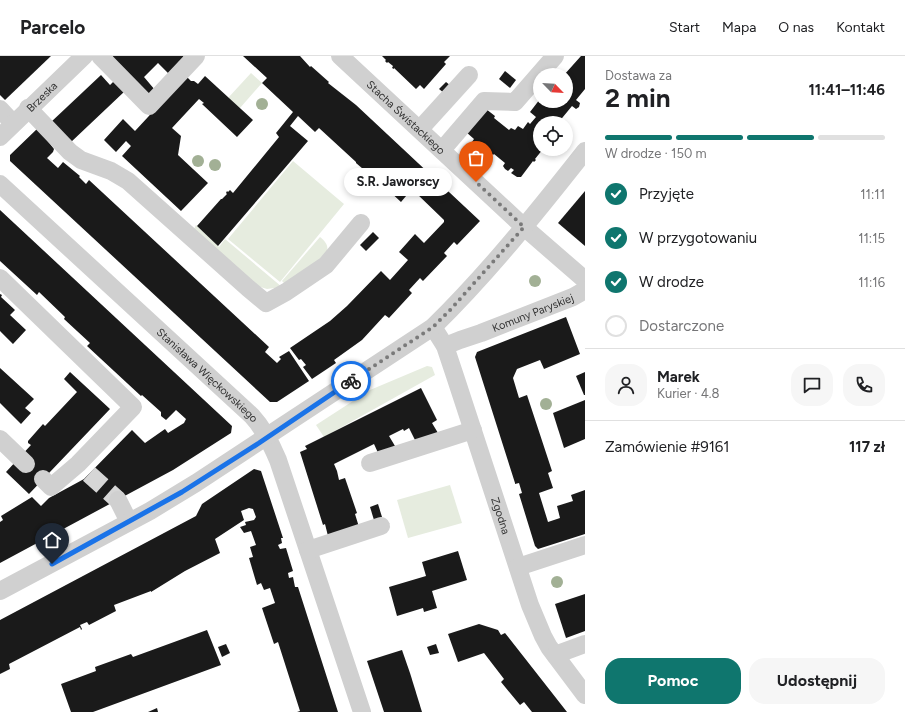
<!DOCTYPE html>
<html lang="pl">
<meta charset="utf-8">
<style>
body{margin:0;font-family:Figtree,sans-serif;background:#f6f6f6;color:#202124;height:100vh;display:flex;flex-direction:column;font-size:15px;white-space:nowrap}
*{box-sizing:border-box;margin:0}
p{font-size:13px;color:#757577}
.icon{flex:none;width:22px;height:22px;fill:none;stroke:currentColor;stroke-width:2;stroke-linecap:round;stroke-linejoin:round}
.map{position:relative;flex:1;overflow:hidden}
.panel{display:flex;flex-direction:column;background:#fff;width:320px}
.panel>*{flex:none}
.needle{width:26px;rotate:115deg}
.buttons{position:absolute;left:533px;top:12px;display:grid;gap:8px}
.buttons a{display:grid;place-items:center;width:40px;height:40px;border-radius:50%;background:#fff;box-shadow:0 2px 6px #0003;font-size:20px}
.pin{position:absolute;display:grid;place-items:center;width:34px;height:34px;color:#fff;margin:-41px -17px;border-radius:50% 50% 50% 0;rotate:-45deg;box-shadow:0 0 4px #0007}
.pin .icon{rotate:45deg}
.courier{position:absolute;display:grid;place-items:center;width:40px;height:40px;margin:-20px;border:3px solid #1a73e8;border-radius:50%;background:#fff;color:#222;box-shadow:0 1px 5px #0007}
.bubble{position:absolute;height:28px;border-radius:14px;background:#fff;box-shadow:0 2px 6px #0003;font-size:13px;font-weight:700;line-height:28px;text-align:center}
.summary em{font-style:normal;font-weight:700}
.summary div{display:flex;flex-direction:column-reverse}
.summary{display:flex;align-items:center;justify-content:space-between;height:68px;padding:0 20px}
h1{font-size:26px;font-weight:700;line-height:30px}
.bar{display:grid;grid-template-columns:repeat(4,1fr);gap:6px 4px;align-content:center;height:48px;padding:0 20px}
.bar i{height:5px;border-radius:3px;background:#e0e0e0}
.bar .active{background:#0f766e}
.bar p{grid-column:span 4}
.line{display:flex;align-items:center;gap:10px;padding:0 20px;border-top:1px solid #e0e0e0}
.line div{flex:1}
.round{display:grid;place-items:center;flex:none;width:42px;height:42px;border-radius:16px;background:#f6f6f6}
ol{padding:0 20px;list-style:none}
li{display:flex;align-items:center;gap:12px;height:44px}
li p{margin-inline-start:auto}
li .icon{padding:4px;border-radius:50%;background:#0f766e;color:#fff;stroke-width:4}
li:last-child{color:#757577}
li i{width:22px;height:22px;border:2px solid #e0e0e0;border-radius:50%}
.primary-button{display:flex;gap:8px;margin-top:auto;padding:8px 20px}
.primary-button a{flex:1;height:46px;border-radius:16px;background:#0f766e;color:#fff;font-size:16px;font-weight:700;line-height:46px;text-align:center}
.primary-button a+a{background:#f6f6f6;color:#202124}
header{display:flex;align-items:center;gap:24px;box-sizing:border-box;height:56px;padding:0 20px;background:#fff;border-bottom:1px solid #e0e0e0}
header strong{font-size:19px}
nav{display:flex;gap:22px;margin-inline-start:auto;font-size:14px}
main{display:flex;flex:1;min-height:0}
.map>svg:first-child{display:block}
.green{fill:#e6ecdf}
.building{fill:#1a1a1a}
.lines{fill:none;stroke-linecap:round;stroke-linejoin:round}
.minor-tunnel{stroke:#d6d6d6;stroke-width:18;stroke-dasharray:18 9;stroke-linecap:butt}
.minor{stroke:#d0d0d0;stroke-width:18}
.tree{fill:#a2b095}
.done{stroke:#7a7a7a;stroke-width:4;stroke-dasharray:0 7.2}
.route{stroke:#1a73e8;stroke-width:5}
.labels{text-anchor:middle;stroke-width:4;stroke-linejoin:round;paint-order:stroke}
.street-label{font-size:11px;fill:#333;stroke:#fff}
</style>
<header>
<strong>Parcelo</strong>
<nav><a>Start</a><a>Mapa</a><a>O nas</a><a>Kontakt</a></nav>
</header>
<main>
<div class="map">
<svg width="585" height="656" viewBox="0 0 585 656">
<rect width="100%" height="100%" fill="#fff"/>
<g class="green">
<path d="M251,17L262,27L240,52L228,42Z"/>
<path d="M293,105L344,148L280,226L228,183Z"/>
<path d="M196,169L219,191L225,183L282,231L267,233L251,228L194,173Z"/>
<path d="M320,181C338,195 319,205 307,214C300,219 293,224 286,229L282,225Z"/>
<path d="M427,310L432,311L435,319L324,381L316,369L370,334Z"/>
<path d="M450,429L462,467L408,482L397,444Z"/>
</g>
<g class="building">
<path d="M0,0H51L5,44L0,39Z"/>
<path d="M113,0H183L184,1L170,19L158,7L144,21L155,34L147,41L111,3Z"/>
<path d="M243,0H300L310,11L311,10L329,26L328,27L356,49L480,165L457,189L454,186L444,197L447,200L423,225L420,222L409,234L412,237L389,262L385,259L362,284L334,304L336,307L312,323L303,311L306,309L301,303L299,304L290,292L330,265L347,250L381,215L390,224L408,204L399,196L415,178L424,187L444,166V164L416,137L421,131L417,127L401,146L374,121L364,113H363L356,107V106L319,72L315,76L298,60L290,70L308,85L218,190L197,170L221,143H222L227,138L226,137L227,135L228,136L230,134L233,137L279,81L276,77L293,56L262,27L267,22Z"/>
<path d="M382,0H450L444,6L446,8L424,33L420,29L416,33L394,12V13L392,12L393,10L388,6L387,7L385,5L386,4Z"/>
<path d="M581,0H585V33L576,44L580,47L579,51L576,53L572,50L558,67H540V93H543L535,103L536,104L534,106L533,105L521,121H517L511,117L514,114L511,112L508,115L505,113L503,110L505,107L494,98L493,99L491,97V96L480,87L478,90L474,89L472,86L474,83L466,76L486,53L495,60L494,62L509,74L511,72L515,74L518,70L523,73L528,66L530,68L536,61L530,56L540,43V45H566V19H564Z"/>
<path d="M505,15L516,24L510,32L499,23Z"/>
<path d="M101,19L110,29L115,24L125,35L70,87L50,67Z"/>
<path d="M186,20L191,25H194L198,28L205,20L253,64L237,81L202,48L204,47L199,43L172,72L181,80L178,99L208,127L181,155L122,100L131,90L126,85L116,96L104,84L123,63L135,75Z"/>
<path d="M446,26L451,30L444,37L439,33Z"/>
<path d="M38,72L54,93L53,96L47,102L58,112L63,106L80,120L79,121L86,128L89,124L269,291L265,296L277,307L281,303L279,301L289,295L309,325L277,346H270L10,105V99Z"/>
<path d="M585,135V190L558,167Z"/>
<path d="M0,154L232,370L231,377L173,414L0,507V466L3,464L1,460L32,441L41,450L49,442L84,423L132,374L145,387L165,373L168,377L184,367L186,363L176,354L166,364L161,360V356L142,339L141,340L87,290L90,287L64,263L65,261L39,236L37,239L0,205Z"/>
<path d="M373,176L379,182L366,195L360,189Z"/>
<path d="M0,238L2,239L1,241L15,254L10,259L26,274L13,288L0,275Z"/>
<path d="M566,261L580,298L544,313L540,304L517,313L513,322L519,342L527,339L552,415L548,417L553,432L539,437L548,466L560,462L557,450L573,445L571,439L585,434V478L538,493L535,490L519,438L522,437L519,427L515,428V427L475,301L477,296Z"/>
<path d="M0,312L34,343L25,352L31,357L21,368L0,347Z"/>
<path d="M70,316L110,353L29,438L6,416L31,389L28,387V385L43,368L45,370L77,336L64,323Z"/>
<path d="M585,316V339H584L576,320Z"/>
<path d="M421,332L437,364L432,367L438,377L417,388L409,372L404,375L403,373L389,380L395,390L379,399L374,388L334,408L337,415L339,424L345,422L357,457L355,458L359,471L328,480L325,468L323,469L300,396L307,393L305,390Z"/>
<path d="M585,344V383L564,392L553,357Z"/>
<path d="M254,413L261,415L283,482H281L282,487L278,489L280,493L286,492L293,515L288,517L289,522L293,521L295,531H298L338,656H297L300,655L278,586L274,588L262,552L275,547L270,532L264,534L261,527L257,529L249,502L253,501L250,491L256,489L251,475L244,477L240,471L246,469L245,466L254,464L256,461L253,453L249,452L241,455L244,464L215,483L220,497L185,515L151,536V535L114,549L116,555L89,569L87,566L80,569L82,573L81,574L80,571L9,608L10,613L0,618V564L196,460L202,448Z"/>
<path d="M378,448L382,461L374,464L370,451Z"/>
<path d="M458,495L467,524L432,535L437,552L424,556L423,552L397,560L389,531L426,520L422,506Z"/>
<path d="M585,538V575L566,582L555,548Z"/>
<path d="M479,568L498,574L501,579L505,577L567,656H532L524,646L520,649L501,626L504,623L484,597L458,606L448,578Z"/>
<path d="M207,574L221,609L93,656H71L61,628L96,615L95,611L131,598L133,601Z"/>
<path d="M226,588L230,597L222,601L218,591Z"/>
<path d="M436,588L439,597L430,599L427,591Z"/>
<path d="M402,594L410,617L422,656H384L367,605Z"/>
<path d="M157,652L158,656H148Z"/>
</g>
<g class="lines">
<path class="minor-tunnel" d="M89,418L118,444"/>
<g class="minor">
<path d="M100,0L149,50L196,0"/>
<path id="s1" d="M340,0L524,171L585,224"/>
<path d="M28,52L70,96L81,104L111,115L128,125L248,232L266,247L286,236L326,209L361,167"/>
<path d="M0,53L13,67"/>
<path d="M420,73L469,19"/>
<path id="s2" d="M0,81L84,0"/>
<path d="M442,94L484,45L515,46L555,0"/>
<path id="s3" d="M0,128L252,360C264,373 271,387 278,404L362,656"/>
<path d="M0,222L133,351L78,408L51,431L43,423"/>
<path id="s4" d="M433,271L445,290L455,320L530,549L543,580L549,591L585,639"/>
<path id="s5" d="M445,290L460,284L481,277L573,241L585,234"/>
<path d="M0,383L26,408"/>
<path d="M370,407L473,374"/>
<path d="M118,444L129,466"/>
<path d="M308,494L381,470"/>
<path d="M518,511L585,489"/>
<path d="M0,535L150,455L196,427L433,271C488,217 537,156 585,95"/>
<path d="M555,599L585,588"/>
</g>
</g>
<g class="tree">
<circle cx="262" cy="48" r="6"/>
<circle cx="198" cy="105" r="6"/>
<circle cx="215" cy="109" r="6"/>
<circle cx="535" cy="225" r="6"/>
<circle cx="546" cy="348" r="6"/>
<circle cx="557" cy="526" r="6"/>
</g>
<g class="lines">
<path class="done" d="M351,325L433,271L452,252L524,171L476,126"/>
<path class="route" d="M52,508L182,436L259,387L351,325"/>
</g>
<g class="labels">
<g class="street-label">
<text dy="4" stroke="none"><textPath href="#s2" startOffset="58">Brzeska</textPath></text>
<text dy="4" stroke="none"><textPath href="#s1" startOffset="90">Stacha Świstackiego</textPath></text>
<text dy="4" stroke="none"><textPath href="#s5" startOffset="94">Komuny Paryskiej</textPath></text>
<text dy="4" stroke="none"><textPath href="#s3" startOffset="282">Stanisława Więckowskiego</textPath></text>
<text dy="4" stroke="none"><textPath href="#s4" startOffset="201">Zgodna</textPath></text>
</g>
</g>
</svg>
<div class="buttons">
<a><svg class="needle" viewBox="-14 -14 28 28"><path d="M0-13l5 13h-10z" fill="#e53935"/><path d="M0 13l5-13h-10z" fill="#757577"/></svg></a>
<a><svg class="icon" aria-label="locate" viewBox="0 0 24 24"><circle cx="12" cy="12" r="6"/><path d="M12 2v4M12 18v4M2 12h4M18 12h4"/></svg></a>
</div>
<div class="pin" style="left:476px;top:126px;background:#ea580c"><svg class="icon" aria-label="bag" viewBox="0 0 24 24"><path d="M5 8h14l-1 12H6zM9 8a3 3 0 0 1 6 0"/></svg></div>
<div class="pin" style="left:52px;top:508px;background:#1f2937"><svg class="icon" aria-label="home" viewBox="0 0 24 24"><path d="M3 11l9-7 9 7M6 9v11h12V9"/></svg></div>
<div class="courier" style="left:351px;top:325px"><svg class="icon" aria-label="bike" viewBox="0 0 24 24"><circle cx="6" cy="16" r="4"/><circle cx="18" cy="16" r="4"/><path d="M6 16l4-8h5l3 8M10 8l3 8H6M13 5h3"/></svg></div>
<div class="bubble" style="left:344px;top:112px;width:108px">S.R. Jaworscy</div>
</div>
<section class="panel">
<div class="summary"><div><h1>2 min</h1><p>Dostawa za</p></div><em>11:41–11:46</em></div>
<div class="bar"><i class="active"></i><i class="active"></i><i class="active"></i><i></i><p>W drodze · 150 m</p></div>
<ol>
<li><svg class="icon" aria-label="check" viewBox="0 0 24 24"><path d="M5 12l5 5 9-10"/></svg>Przyjęte<p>11:11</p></li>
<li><svg class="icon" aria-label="check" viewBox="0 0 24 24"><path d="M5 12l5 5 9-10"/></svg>W przygotowaniu<p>11:15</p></li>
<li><svg class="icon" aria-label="check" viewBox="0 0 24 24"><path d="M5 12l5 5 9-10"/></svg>W drodze<p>11:16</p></li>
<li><i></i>Dostarczone</li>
</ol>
<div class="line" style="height:72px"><a class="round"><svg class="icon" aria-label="person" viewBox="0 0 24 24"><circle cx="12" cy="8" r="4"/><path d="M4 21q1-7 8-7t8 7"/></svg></a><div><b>Marek</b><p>Kurier · 4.8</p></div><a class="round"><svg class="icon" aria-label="chat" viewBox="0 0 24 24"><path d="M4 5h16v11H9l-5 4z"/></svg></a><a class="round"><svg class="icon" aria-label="phone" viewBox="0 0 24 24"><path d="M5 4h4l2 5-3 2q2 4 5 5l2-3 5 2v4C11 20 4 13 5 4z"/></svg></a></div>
<div class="line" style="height:52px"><div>Zamówienie #9161</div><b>117 zł</b></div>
<div class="primary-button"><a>Pomoc</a><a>Udostępnij</a></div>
</section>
</main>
